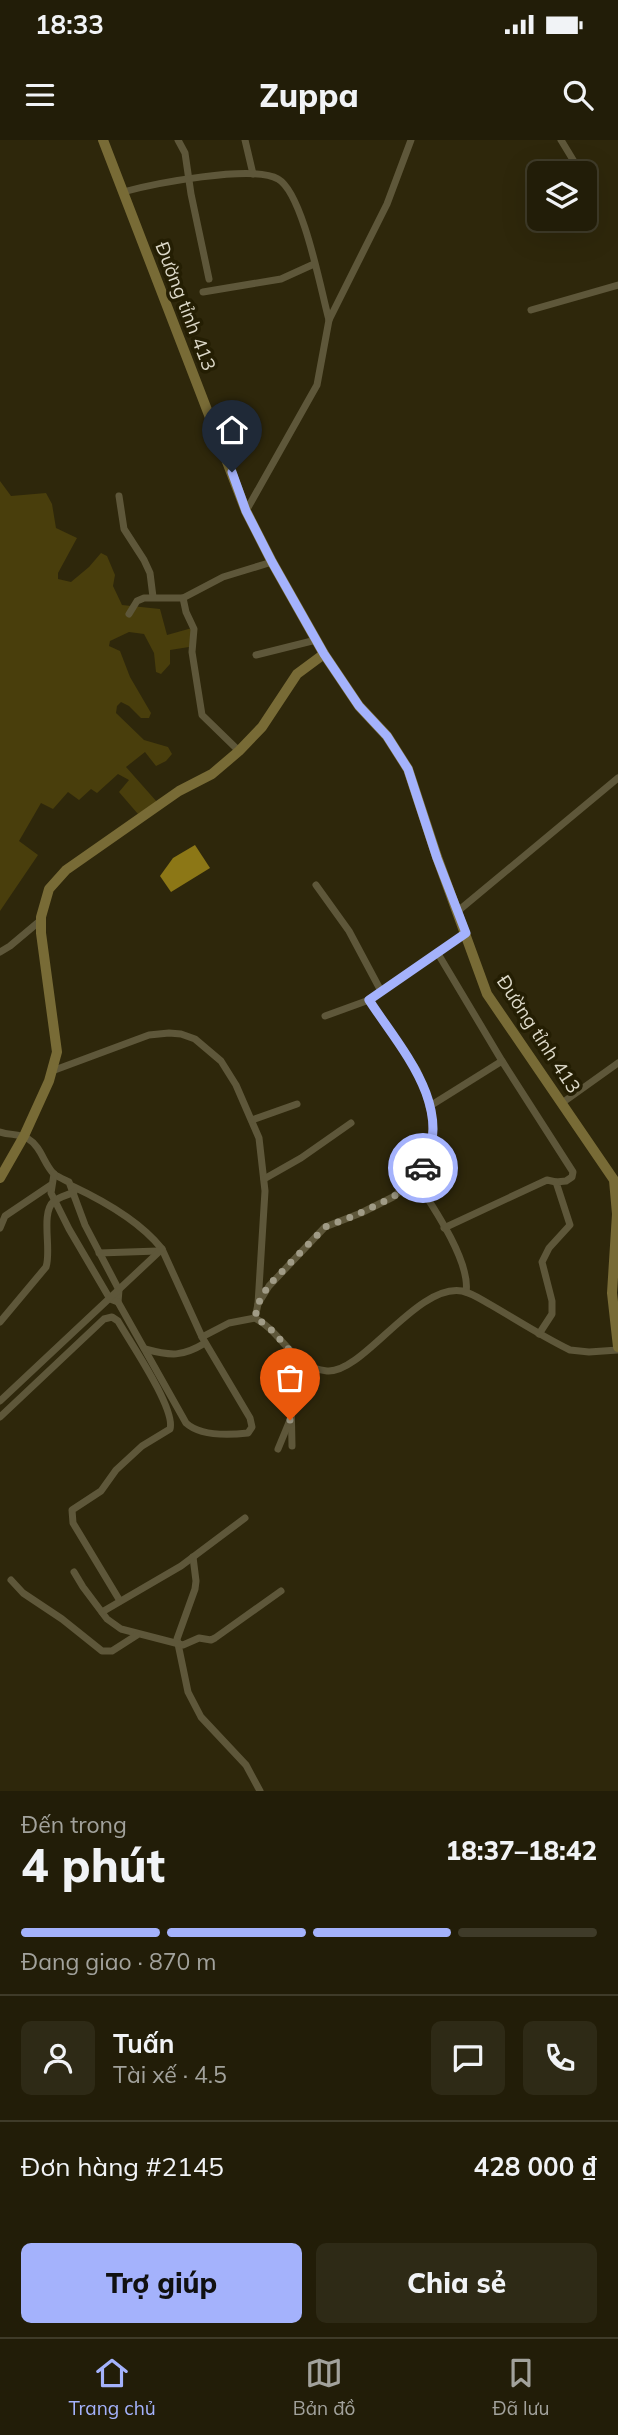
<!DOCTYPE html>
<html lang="vi">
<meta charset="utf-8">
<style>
body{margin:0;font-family:Mulish,sans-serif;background:#2e2a16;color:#f1f3f6;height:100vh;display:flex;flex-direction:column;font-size:26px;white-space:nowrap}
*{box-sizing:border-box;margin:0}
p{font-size:23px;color:#a2a29c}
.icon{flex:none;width:38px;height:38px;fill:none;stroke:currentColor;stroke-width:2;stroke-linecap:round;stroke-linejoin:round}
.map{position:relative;height:1651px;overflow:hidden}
.details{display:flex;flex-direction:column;background:#221d08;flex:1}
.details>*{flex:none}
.buttons{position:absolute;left:527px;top:21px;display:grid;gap:14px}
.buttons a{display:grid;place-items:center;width:70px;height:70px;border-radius:10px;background:#221d08;box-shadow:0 7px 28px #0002,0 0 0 2px #3f3b29;font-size:35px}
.pin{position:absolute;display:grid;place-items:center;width:60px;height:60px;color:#fff;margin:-72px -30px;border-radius:50% 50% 50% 0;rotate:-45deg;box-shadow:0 0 7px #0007}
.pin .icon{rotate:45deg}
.courier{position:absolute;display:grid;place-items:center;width:70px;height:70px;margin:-35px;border:5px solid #a4b2fc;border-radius:50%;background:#fff;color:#222;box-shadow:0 2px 9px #0007}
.summary em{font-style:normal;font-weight:800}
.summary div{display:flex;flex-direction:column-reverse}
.summary{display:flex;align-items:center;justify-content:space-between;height:119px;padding:0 21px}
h1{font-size:46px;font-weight:800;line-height:52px}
.bar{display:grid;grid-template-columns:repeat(4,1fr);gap:10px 7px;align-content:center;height:84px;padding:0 21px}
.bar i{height:9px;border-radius:5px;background:#3f3b29}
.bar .current{background:#a4b2fc}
.bar p{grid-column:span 4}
.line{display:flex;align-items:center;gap:18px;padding:0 21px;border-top:2px solid #3f3b29}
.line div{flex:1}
.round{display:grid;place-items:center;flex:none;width:74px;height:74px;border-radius:10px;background:#2e2a16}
.button{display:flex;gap:14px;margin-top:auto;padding:14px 21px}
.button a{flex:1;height:80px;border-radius:10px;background:#a4b2fc;color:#111;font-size:28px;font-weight:800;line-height:80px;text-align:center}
.button a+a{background:#2e2a16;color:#f1f3f6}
.status{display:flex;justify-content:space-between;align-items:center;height:49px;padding:0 35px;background:#221d08;direction:ltr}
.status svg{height:19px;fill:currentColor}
header{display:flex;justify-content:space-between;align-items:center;height:91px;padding:0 21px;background:#221d08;font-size:32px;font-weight:800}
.tabs{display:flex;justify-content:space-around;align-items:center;height:98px;border-top:2px solid #3f3b29;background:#221d08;font-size:19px;color:#a2a29c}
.tabs a{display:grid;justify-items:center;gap:4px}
.tabs .current{color:#a4b2fc}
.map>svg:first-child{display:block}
.green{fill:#493e0c}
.water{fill:#8c7716}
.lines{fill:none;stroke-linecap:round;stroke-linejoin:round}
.street{stroke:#5e573a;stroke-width:7}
.secondary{stroke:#786b36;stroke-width:10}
.done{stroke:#a09b86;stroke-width:7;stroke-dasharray:0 12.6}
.route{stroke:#a4b2fc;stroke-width:9}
.labels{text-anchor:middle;stroke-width:7;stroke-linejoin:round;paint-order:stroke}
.street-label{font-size:19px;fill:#ddd9c9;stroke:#241e03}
</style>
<div class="status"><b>18:33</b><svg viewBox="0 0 49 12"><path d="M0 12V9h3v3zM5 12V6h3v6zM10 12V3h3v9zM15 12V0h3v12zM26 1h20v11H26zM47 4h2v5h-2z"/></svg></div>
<header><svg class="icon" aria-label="menu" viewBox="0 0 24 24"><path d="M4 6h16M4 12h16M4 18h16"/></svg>Zuppa<svg class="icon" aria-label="search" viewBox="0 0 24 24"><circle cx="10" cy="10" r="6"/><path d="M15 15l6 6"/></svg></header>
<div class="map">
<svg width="618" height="1651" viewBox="0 0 618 1651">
<rect width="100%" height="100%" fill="#2e270b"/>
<path class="green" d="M0,341L11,356L46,353L52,364L56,388L77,398L58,433V439L71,442L89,427L101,413L107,416L115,435L113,446L122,465L160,469L167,495L192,488L194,493L189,507L170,510V524L161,534L156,532L154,513L144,494L129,492L110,501L109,506L120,511L130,537L151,573L149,578H141L129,566L121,562L117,566L116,573L144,600L168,607L172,614L166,621L156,626L145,612L126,627L157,662L138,674L119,652L129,640L118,634L97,653L91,649L79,660L68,652L53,669L41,663L19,701L38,715L0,771Z"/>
<path class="water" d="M195,705L210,728L171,752L160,736L173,718Z"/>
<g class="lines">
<g class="street">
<path d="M178,0L185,13L191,54L209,139"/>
<path d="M245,0L253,34"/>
<path d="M561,0L581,33"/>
<path d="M123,52C152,44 253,24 278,39C303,53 321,151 329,180"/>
<path d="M533,85L536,74L539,71"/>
<path d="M203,152L281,139L314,124"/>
<path d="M531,170L618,145"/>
<path d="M119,356L124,389L144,420L150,433L153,457"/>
<path d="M246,371L317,245L329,180L387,64L411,0"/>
<path d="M183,458L186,472L194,489L192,512L202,575L239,611"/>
<path d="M129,474L137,461L144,458H183L223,437L272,422"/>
<path d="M256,515L316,500"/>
<path d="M316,745L349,791L381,851"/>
<path d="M458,771L618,638"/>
<path d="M0,812L10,806L41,780"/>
<path d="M437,812L502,921L573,1032L572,1037L566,1041L556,1042L570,1085L549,1108L542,1122L552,1161V1174L539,1194"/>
<path d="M325,876L369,860L466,793"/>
<path d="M52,931L149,895L169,893L181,894L195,899L221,921L236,945L259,998L265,1051L258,1164L255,1178L229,1183L202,1197"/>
<path d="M562,963L618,923"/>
<path d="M430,966L502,921"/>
<path d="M252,980L297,964"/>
<path d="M0,992C9,995 20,994 27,998C42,1007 43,1023 54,1034C58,1037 65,1040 69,1042L85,1085L119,1150L118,1162"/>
<path d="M54,1034L51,1053L69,1089L110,1159L118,1162L186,1283C200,1296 230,1295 248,1293L252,1287L250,1278L202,1197L162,1109C140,1081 104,1061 72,1046"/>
<path d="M264,1039L301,1018L351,983"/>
<path d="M415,1039C432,1065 471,1122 466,1152"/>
<path d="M0,1088L5,1076L51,1045"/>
<path d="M444,1088L547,1040L556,1042"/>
<path d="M99,1113L158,1111"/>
<path d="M258,1164L269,1146L325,1087L361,1073L393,1057L418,1036L428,1019L433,982L425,951L417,930L369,860"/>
<path d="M255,1178C282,1192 293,1228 327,1231C363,1234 417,1143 462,1151C472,1153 482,1160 491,1165C517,1180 543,1197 570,1210L589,1212L618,1210"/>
<path d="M0,1182L46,1127C52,1110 40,1073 54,1061C59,1057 68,1055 74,1052"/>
<path d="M145,1209C171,1216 182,1217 205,1203"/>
<path d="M0,1261L162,1109"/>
<path d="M0,1277L104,1179L112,1177L118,1181C130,1202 176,1269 170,1289L142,1306L116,1330L101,1351L72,1370L73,1383L120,1461"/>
<path d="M292,1306L291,1256L294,1248L311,1226"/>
<path d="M278,1309L290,1280"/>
<path d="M193,1417L196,1441L195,1449L177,1499L188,1552L201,1577L246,1625L260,1651"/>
<path d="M74,1432L83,1447L107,1479L121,1489L183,1505L199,1498L211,1500L215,1498L281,1451"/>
<path d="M11,1440L23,1453L62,1479L102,1511H112L137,1495"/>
<path d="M102,1472L181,1426L245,1378"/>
</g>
<g class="secondary">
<path d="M103,0L246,371L272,422L324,514L359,566L387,596L408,629L437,717L487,854L614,1040L617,1074L612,1153L618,1207"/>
<path d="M0,1038L24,996L49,941L57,912L41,793V777L49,749L66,730L179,651L212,634L239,611L262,587L297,534L324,514"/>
</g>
</g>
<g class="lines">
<path class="done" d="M290,1280C291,1253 295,1247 311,1226C287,1216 278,1189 255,1178L258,1164L268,1146L325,1087L354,1076L393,1057L415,1039L423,1028"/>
<path class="route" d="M232,332L246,371L272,422L324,514L359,566L387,596L408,629L437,718L466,793L369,860C400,908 456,967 423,1028"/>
</g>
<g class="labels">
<g class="street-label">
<text transform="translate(186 166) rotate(69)" y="7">Đường tỉnh 413</text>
<text transform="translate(539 894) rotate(57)" y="7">Đường tỉnh 413</text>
</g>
</g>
</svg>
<div class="buttons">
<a><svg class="icon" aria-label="layers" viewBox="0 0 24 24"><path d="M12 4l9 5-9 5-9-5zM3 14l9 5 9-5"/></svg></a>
</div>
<div class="pin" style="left:290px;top:1280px;background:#ea580c"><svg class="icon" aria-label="bag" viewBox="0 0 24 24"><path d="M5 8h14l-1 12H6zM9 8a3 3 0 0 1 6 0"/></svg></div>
<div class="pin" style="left:232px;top:332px;background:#1f2937"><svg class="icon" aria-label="home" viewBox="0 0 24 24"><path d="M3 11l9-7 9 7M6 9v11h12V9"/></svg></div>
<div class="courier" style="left:423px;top:1028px"><svg class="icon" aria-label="car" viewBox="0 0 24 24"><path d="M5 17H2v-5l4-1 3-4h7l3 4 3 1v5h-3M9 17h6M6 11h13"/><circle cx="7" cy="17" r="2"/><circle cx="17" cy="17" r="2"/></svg></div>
</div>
<section class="details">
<div class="summary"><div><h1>4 phút</h1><p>Đến trong</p></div><em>18:37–18:42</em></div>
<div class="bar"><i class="current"></i><i class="current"></i><i class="current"></i><i></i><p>Đang giao · 870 m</p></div>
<div class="line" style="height:126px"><a class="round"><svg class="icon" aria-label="person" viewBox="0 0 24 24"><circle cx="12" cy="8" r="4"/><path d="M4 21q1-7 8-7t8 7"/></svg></a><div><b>Tuấn</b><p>Tài xế · 4.5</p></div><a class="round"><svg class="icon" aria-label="chat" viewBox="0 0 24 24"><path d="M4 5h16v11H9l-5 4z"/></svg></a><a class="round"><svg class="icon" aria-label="phone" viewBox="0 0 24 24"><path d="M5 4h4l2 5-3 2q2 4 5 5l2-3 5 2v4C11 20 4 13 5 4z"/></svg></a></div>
<div class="line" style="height:91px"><div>Đơn hàng #2145</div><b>428 000 ₫</b></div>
<div class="button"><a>Trợ giúp</a><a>Chia sẻ</a></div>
</section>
<nav class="tabs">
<a class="current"><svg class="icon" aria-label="home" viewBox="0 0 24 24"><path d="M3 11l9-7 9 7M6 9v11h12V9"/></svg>Trang chủ</a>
<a><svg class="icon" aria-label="map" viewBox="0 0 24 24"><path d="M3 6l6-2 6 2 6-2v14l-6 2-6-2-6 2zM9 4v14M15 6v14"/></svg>Bản đồ</a>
<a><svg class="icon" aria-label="saved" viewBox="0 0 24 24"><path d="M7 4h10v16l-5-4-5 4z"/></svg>Đã lưu</a>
</nav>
